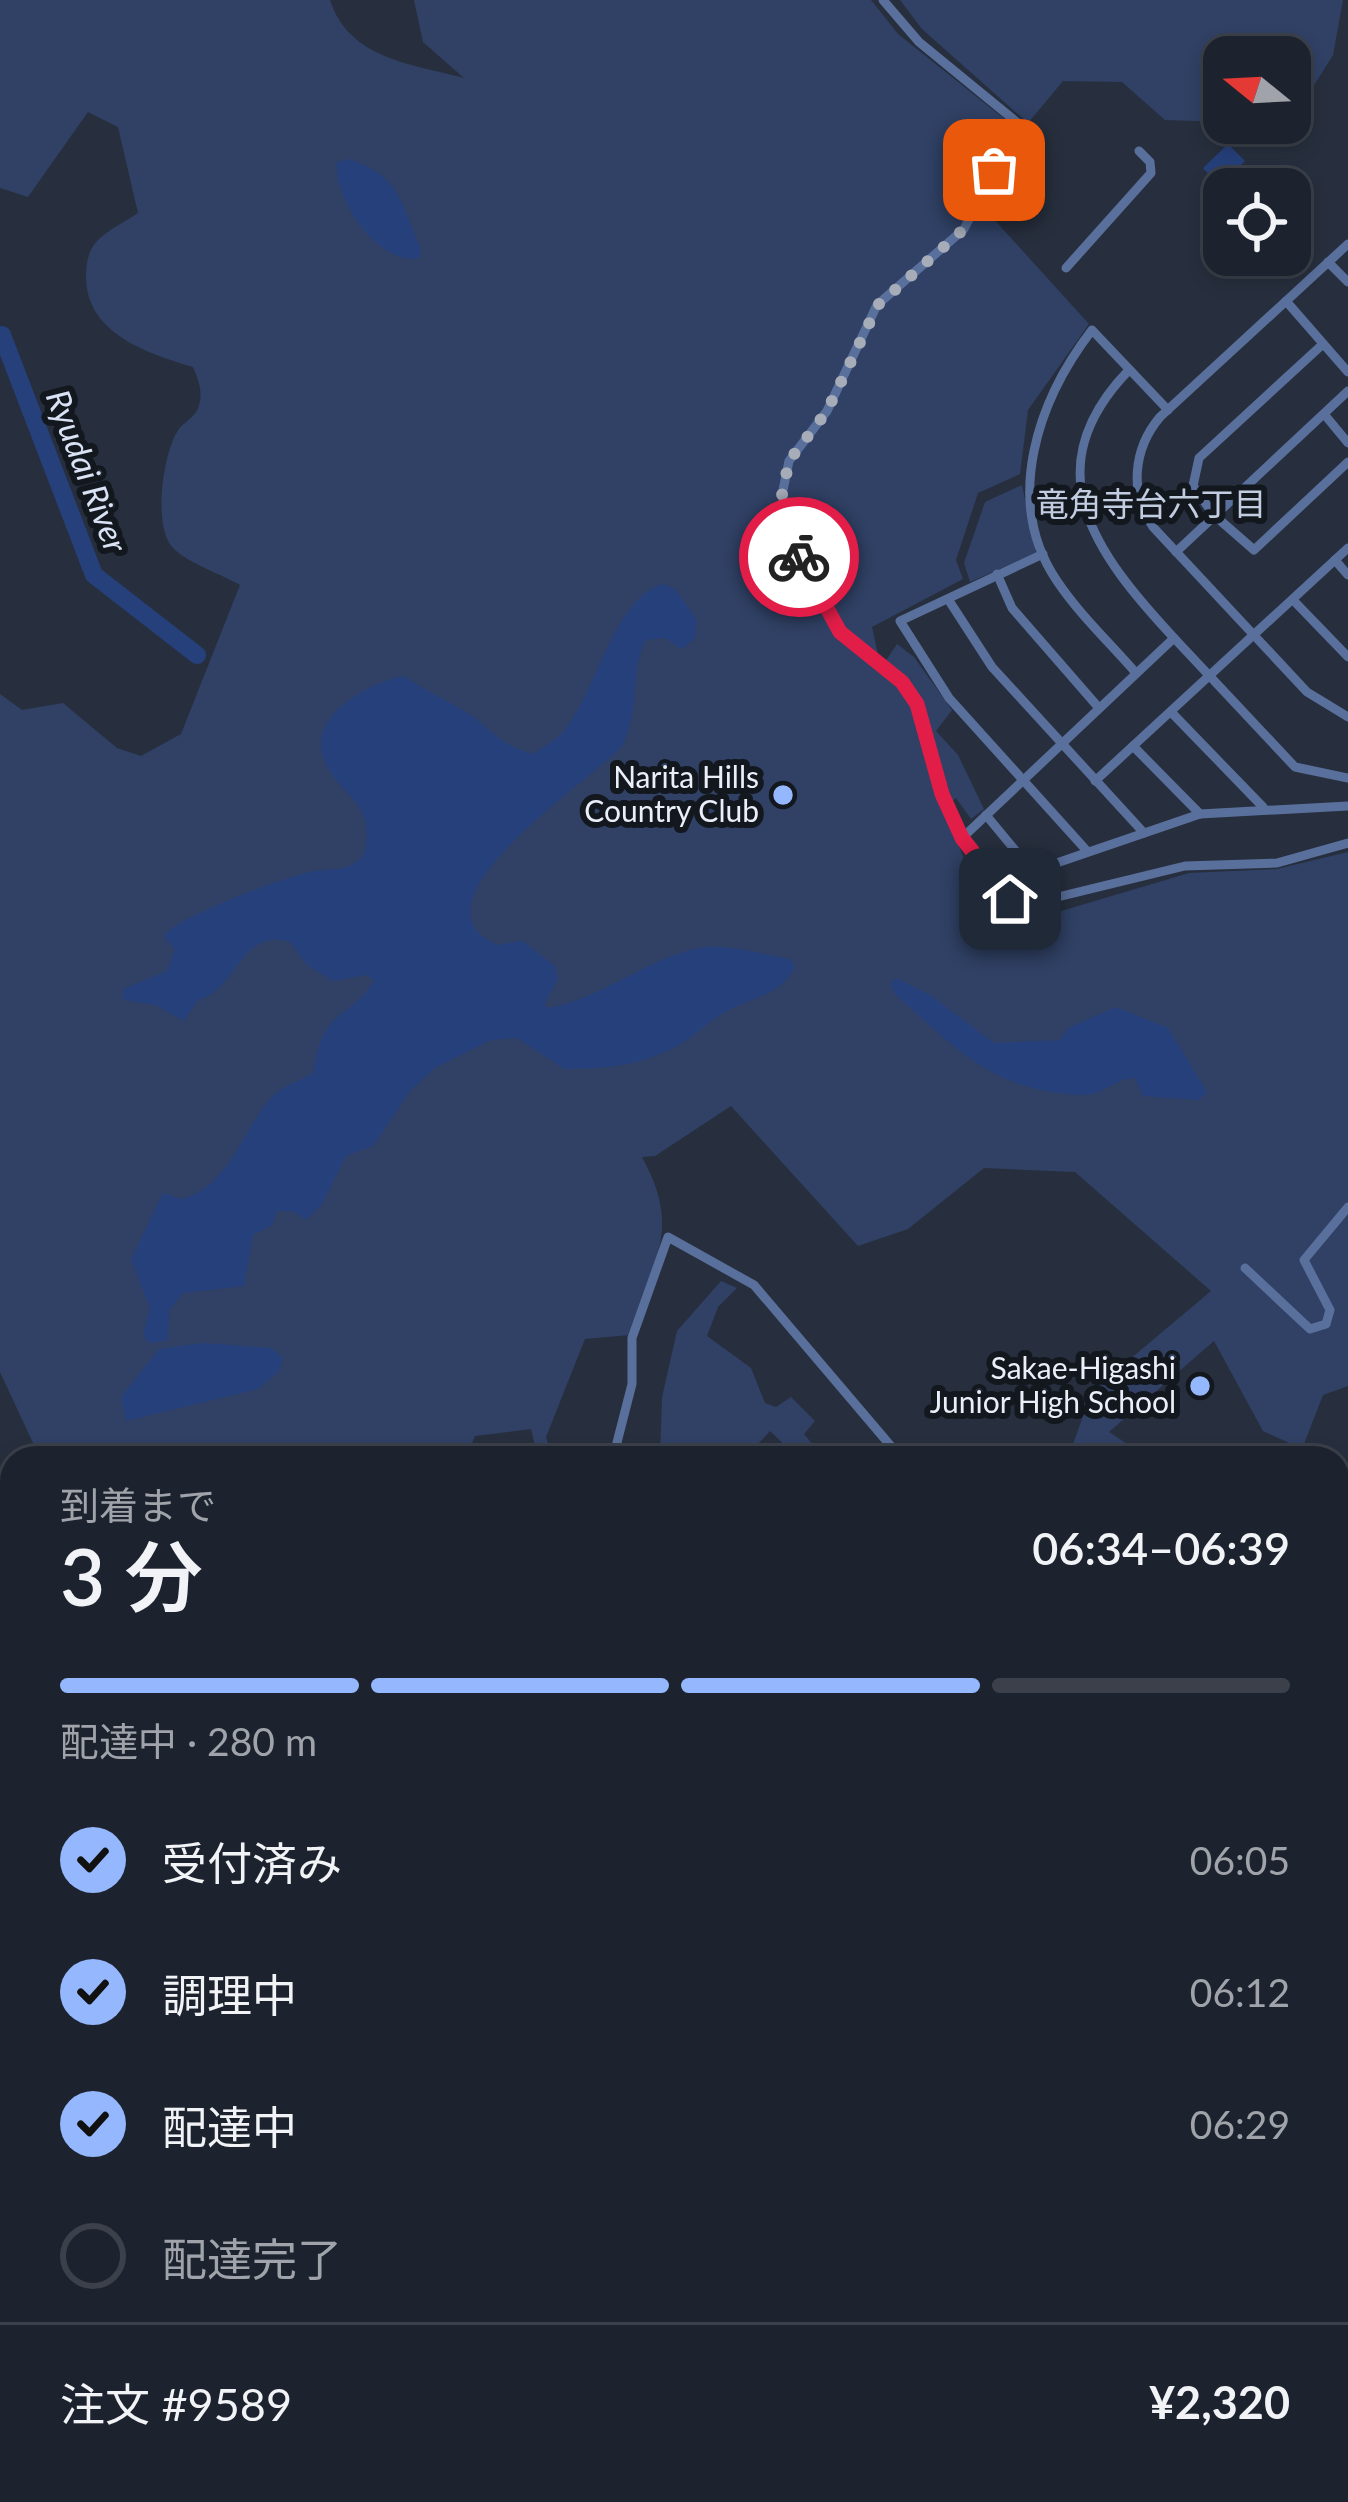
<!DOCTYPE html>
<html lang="ja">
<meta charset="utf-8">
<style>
body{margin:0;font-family:Lato,"Noto Sans JP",sans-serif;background:#252b36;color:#f1f3f6;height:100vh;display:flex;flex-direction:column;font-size:45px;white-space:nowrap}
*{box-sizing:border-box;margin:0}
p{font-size:39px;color:#a0a4aa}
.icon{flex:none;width:66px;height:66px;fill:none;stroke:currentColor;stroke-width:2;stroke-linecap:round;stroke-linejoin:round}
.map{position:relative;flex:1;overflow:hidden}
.details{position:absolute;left:0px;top:1446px;width:1350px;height:1056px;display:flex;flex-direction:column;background:#1d232e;border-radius:36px 36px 0 0;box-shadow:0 6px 18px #0003,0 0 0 3px #3b404a}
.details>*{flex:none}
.needle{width:78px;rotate:288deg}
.tools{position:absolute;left:1203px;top:36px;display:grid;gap:24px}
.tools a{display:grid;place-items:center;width:108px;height:108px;border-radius:24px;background:#1d232e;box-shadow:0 6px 18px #0003,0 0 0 3px #3b404a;font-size:60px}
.pin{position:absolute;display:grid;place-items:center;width:102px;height:102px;color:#fff;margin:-51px;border-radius:24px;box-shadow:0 6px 18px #0006}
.courier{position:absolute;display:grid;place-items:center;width:120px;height:120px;margin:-60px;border:9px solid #e11d48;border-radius:50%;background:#fff;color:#222;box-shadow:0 3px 15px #0007}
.overview em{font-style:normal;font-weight:600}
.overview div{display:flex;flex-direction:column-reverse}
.overview{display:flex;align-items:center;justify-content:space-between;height:204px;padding:0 60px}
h1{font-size:78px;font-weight:600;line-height:90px}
.bar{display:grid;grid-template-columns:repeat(4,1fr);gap:18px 12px;align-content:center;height:144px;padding:0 60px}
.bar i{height:15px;border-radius:9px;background:#3b404a}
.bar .current{background:#94b7fd}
.bar p{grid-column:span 4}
.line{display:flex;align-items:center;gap:30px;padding:0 60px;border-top:3px solid #3b404a}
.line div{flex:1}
ol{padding:0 60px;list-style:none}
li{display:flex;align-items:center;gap:36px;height:132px}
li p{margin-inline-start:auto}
li .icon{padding:12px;border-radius:50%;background:#94b7fd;color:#111;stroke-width:4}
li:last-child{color:#a0a4aa}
li i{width:66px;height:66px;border:6px solid #3b404a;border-radius:50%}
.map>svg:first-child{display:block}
.green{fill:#304165}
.water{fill:#26407b}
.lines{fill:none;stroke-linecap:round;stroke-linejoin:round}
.river{stroke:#26407b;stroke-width:18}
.minor{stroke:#5a709c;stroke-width:9}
.major{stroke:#8db1f9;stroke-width:12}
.done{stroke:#a6acb8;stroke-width:12;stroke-dasharray:0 21.6}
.route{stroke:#e11d48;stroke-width:15}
.poi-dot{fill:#94b7fd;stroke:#13171e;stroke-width:4.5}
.labels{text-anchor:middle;stroke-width:12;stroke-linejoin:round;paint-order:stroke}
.poi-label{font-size:30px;fill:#eaeffa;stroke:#13171e;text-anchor:end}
.water-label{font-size:33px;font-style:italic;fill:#d9e3f5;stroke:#13171e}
.neighbourhood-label{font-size:33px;fill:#c3cde1;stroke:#13171e}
</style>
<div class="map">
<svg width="1348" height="2502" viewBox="0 0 1348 2502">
<rect width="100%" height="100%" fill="#272f3e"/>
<g class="green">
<path d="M0,0H330C349,59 412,64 464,78L423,42L414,0H871L898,34L1012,125L971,194L1089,324L1028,410L1020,474L978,493L956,560L963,579L872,627L881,668L897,644L914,657L952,710L936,731L958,755L984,809L971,819L956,798L945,808L967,867L992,895L982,908V921L1031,920L1189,873L1277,869L1348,852V1386L1323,1395L1302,1449L1263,1431L1214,1341L1109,1432L1149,1458H1068L1092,1391L1211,1291L1075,1172L984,1168L908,1229L858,1246L731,1106L655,1156L642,1157C683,1231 652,1261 630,1335L585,1339L546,1437L552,1458H538L531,1429L475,1436L466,1458H40L0,1372V694L22,710L63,703L117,748L141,756L181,734L240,585C221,574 190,564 174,549C152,529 163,455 177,432C181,424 192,419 196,412C205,397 199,381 193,367C147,353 85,333 86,275C86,262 89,249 98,240C109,229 125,222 138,213L118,127L88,112L28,197L0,188Z"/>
<path d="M900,0H1343L1333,55L1311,90L1290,72V57H1224V123H1261L1165,120L1122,82L1063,81L1028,123L922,29Z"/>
<path d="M1022,485L1036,553L970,582L964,563L985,502Z"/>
<path d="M721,1281L737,1288L718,1307L707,1336L751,1368L765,1403L776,1407L791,1397L815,1421L804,1434L824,1458H798L770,1431L745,1458H660L662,1397L677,1331Z"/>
<path d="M0,1696L12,1702V1789L0,1784Z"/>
<path d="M1338,1821L1348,1829V1948L1338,1944Z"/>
<path d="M12,1933V2020L0,1993V1939Z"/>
<path d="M1338,2134H1348V2243L1338,2252Z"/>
<path d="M12,2343V2399L0,2394V2351Z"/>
<path d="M0,2467L12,2470V2490H138L130,2500C86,2502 44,2500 0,2493Z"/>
</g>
<g class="water">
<path d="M1228,144L1245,161L1219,186L1203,168Z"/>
<path d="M349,159C402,177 400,203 421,249L419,258C379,266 333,199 337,162Z"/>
<path d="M663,584L675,589L697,620L695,638L682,649L665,638L646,640C630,669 640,708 623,745C594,779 399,904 498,945L522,941L555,966L558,979L544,1005L549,1008C604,998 656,952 707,947C733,945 764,955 790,959L795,967C779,997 754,996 727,1011C710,1020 697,1034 681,1044C645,1065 605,1069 564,1069L517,1038L491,1040L435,1068L410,1091L373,1146L346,1156L322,1204L306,1220L293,1211H277L272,1225L253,1235L244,1286L183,1293L169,1310L168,1340L149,1343L143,1335L150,1308L131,1259L163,1193L181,1199C226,1191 244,1128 271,1098C283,1085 299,1082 313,1073C324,1004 347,1023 374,981L367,975L333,981L307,965L290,942C241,927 237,990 198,1000L184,1021L155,1005L123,1000V989L167,971L175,950L164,936C174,918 285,877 310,872C333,867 345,874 363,856C380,800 335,796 323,756C310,713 372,682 403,676C423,688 441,698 461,709C491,726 495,744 533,754C543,747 556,740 564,731C598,689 613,599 663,584Z"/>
<path d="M896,978L930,995L994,1043L1060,1040L1068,1028L1116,1007L1168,1028L1207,1092L1199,1100L1143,1096L1135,1078C1116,1078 1104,1095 1083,1095C994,1092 956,1049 895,994L890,984Z"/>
<path d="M203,1343L271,1348L283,1358L279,1371L258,1389L126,1421L121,1397L159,1349Z"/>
<path d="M1338,1715L1348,1733V1813L1338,1806Z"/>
</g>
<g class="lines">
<path class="river" d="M2,335L94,575L197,655"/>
<g class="minor">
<path d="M883,0L919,42L1019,124L964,229L877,305L827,411L789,461L782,495L788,531L815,592L840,632L902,682L918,704L942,794L961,839L1010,899L1033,903L1185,866L1277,863L1348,843"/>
<path d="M1348,244L1160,417C1133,449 1129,493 1153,527L1307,692L1348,717"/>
<path d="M1328,262L1348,282"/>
<path d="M1066,268L1151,173L1150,162L1139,151"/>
<path d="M1286,301L1348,372"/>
<path d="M1323,344L1199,458L1193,486L1214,515L1254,550L1348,462"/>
<path d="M1129,370C1032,470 1096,554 1174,638"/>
<path d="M1324,414L1348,443"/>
<path d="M1032,502L1081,496"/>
<path d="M1176,552L1348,391"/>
<path d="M1043,554L900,621L949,698L1087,851"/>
<path d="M1335,560L1348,575"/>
<path d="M997,574L1012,608L1099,708"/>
<path d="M948,599L992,667L1144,833"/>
<path d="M1293,600L1348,657"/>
<path d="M1136,673C1110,643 1079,614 1057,581C1002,500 1039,399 1092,330L1168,410"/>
<path d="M1171,712L1263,807"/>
<path d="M1133,746L1200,814"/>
<path d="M1095,781L1348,548"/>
<path d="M986,815L1029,867L1042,868L1200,814L1348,806"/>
<path d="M961,839L1174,638L1295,767L1348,778"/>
<path d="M1245,1268L1310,1329L1326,1324L1330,1310L1304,1260L1348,1207"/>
<path d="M613,1458L632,1384V1338L668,1237L754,1285L901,1458"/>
<path d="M0,1581L12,1582"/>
<path d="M0,1607L12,1610"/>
<path d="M1338,1682L1348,1679"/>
<path d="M0,2006L12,2037"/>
<path d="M1338,2442L1348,2441"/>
<path d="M0,2453L12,2459"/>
<path d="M225,2490L239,2494L242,2502"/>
<path d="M438,2490L441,2502"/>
<path d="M570,2490L586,2502"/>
<path d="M969,2490L971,2502"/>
<path d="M1060,2490L1061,2502"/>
<path d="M312,2502L331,2490"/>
<path d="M1220,2502L1236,2490"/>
</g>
<g class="major">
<path d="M1338,2276L1348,2266"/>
<path d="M1133,2502L1143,2490"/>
</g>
</g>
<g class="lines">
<path class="done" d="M799,557L782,495L789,461L827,411L878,305L964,229L994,170"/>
<path class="route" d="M799,557L840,632L902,682L917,704L942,794L962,838L1010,899"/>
</g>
<g class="poi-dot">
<circle cx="783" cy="795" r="12"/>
<circle cx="1200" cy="1386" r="12"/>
</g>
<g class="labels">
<g class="poi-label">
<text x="759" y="788">Narita Hills<tspan x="759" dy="34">Country Club</tspan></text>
<text x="1176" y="1379">Sakae-Higashi<tspan x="1176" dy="34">Junior High School</tspan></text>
</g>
<g class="water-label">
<text transform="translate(87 471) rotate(69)" y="12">Ryudai River</text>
</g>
<g class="neighbourhood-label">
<text x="1151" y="516">竜角寺台六丁目</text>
</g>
</g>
</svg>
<div class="tools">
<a><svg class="needle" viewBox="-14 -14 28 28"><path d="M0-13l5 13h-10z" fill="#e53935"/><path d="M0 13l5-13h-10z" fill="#a0a4aa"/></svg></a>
<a><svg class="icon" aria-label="locate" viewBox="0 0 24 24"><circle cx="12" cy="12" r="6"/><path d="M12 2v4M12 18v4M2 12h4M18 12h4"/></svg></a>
</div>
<div class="pin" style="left:994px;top:170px;background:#ea580c"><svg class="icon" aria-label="bag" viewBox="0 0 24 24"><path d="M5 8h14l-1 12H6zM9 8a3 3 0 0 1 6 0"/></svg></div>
<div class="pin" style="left:1010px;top:899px;background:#1f2937"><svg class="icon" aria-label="home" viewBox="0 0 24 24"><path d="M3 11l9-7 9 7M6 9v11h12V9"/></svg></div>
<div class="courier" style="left:799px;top:557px"><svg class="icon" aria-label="bike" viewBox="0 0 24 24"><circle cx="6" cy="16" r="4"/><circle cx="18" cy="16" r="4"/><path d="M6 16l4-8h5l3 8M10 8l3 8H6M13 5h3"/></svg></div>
<section class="details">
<div class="overview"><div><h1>3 分</h1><p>到着まで</p></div><em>06:34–06:39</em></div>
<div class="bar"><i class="current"></i><i class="current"></i><i class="current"></i><i></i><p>配達中 · 280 m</p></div>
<ol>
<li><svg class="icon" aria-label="check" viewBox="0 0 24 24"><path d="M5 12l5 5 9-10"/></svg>受付済み<p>06:05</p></li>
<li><svg class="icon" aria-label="check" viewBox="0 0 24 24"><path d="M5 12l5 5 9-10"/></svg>調理中<p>06:12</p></li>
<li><svg class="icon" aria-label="check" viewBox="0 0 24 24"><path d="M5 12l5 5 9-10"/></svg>配達中<p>06:29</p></li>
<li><i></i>配達完了</li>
</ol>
<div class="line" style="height:156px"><div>注文 #9589</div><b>¥2,320</b></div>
</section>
</div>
